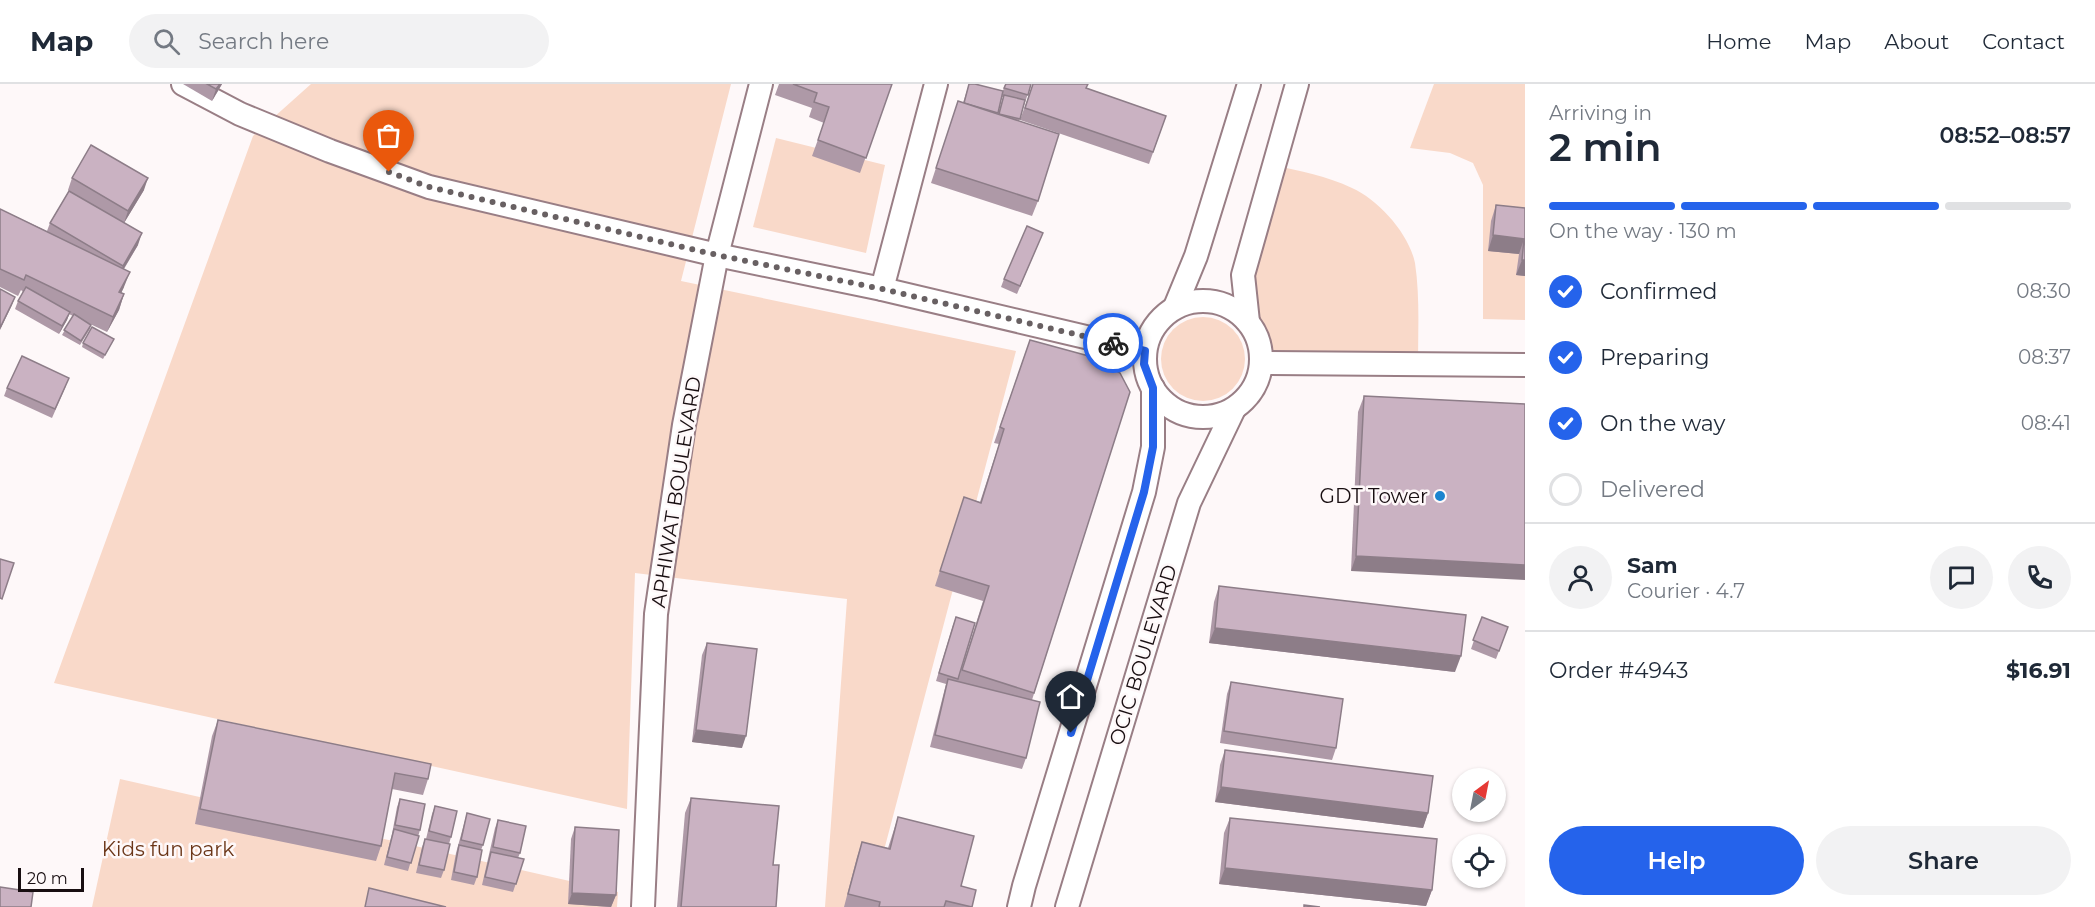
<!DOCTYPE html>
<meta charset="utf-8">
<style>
body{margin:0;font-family:Montserrat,sans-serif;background:#f2f2f3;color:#1f2937;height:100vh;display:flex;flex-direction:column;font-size:22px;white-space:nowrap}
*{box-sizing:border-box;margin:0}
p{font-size:20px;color:#747a83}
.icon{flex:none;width:33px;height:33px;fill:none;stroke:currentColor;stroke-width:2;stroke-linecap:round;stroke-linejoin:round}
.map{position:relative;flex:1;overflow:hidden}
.side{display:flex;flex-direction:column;background:#fff;width:570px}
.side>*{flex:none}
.needle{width:39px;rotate:32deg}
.fabs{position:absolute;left:1452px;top:684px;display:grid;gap:12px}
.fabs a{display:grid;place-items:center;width:54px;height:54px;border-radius:50%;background:#fff;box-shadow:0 2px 4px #0004;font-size:30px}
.scale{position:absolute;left:18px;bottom:15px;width:66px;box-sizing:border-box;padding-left:6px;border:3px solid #180e11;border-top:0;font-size:16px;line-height:21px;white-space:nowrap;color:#180e11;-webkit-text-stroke:4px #fef8f9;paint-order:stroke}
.pin{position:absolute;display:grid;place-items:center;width:51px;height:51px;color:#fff;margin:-62px -26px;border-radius:50% 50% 50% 0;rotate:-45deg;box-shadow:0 0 6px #0007}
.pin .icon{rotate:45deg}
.courier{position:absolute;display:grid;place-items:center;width:60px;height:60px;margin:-30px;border:4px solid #2563eb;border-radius:50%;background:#fff;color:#222;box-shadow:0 2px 8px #0007}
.summary em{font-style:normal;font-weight:600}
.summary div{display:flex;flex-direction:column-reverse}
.summary{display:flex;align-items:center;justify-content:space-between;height:102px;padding:0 24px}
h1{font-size:39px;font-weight:600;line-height:45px}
.bar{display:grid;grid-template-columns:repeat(4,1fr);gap:9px 6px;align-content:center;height:72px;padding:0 24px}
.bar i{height:8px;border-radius:4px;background:#e0e1e3}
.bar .current{background:#2563eb}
.bar p{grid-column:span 4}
.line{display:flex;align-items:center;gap:15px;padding:0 24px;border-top:2px solid #e0e1e3}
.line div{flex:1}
.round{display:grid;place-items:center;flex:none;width:63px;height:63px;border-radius:32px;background:#f2f2f3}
ol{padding:0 24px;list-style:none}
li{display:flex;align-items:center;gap:18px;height:66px}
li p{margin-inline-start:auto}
li .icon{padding:6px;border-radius:50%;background:#2563eb;color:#fff;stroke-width:4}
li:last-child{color:#747a83}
li i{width:33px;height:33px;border:3px solid #e0e1e3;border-radius:50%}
.cta{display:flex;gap:12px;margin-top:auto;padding:12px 24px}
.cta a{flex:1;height:69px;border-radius:36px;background:#2563eb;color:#fff;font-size:24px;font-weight:600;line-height:69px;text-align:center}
.cta a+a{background:#f2f2f3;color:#1f2937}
header{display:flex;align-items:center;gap:36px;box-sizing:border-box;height:84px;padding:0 30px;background:#fff;border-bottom:2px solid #e0e1e3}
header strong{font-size:28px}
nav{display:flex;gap:33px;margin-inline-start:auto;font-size:21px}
.search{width:420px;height:54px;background:#f2f2f3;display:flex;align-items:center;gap:15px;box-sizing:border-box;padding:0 21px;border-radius:33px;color:#747a83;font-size:22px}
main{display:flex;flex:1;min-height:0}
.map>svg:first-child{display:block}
.green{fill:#f9d9c9}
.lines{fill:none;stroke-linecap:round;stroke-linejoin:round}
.minor-casing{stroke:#997e85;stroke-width:26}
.minor{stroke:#fff;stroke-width:22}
.wall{fill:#ae99a7;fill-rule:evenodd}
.shaded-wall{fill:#8d7d88}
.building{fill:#cab2c2;stroke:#8d7d88;stroke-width:1.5}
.done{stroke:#686062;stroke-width:6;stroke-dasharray:0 10.8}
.route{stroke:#2563eb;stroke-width:8}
.poi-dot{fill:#1b84cf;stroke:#fef8f9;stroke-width:2}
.labels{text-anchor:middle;stroke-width:5;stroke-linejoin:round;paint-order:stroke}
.street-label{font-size:20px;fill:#180e11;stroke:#fef8f9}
.poi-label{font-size:20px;fill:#180e11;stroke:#fef8f9;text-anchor:end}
.park-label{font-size:20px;fill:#6b3618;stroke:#fef8f9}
</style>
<header>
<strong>Map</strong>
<div class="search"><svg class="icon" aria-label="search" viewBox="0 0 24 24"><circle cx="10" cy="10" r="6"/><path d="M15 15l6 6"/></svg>Search here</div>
<nav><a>Home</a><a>Map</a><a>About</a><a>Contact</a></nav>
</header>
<main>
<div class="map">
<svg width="1525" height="823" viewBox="0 0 1525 823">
<rect width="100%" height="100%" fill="#fef8f9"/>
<g class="green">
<path d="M311,0H731L681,197L1016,267L869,823H825L847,515L635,489L627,725L54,599L253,52Z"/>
<path d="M1434,0H1525V236L1483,235V101L1473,79L1450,69L1410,64Z"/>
<path d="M776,54L885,81L866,169L753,143Z"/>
<path d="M1273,81C1300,87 1327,92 1352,104C1379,116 1409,150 1415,179C1420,212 1418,247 1418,280L1262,279L1259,257L1248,238L1254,146Z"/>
<circle cx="1203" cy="275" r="42"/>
<path d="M120,695L618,808L617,823H92Z"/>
</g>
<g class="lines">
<g class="minor-casing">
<g id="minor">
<path d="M183,0L240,30L330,67L429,103L717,171L882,205L1145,267"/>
<path d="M882,205L936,0"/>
<circle cx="1203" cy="275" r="58"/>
<path d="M1175,223L1196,172L1249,0"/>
<path d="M1248,238L1243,191L1297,0"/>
<path d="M1262,279L1525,281"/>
<path d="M643,823L656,530L684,341L717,171L761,0"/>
<path d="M1019,823L1024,802L1144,408L1153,363V304"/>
<path d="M1067,823L1189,419L1234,325"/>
</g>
</g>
<use href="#minor" class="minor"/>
</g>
<g class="wall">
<path d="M183,0H222L212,17Z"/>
<path d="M779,0H892L860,89L812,72L824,39L809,33L812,24L775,11Z"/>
<path d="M969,0L1003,7L1005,0H1031L1019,37L1038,117L1032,132L931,99L958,17L963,19ZM1002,13H1003L998,30H997Z"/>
<path d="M1033,0L1086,4L1166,32L1149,80L1020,36Z"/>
<path d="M72,94L144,106L124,139L138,161L124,185V203L121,209L124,210L119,226L107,248L88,239L91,241L90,245L80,261L62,251L73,232L69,230L67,236L59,250L15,225L18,217L23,208L21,206L18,212L0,203V125L47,147L50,139L69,107L68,106Z"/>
<path d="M1496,121L1525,124V192L1516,191L1519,170L1488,167L1491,137Z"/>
<path d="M1043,149L1017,210L1001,203L1004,195Z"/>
<path d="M114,255L103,275L82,263L83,259Z"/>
<path d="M1030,256L1130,308L1032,616L1026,674L1022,685L930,663L946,600L936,597L953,541L956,533L975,539L958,597L983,517L935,502L964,413L980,418L999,360L994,359Z"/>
<path d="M66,302L52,334L4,312L7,304Z"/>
<path d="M1364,312L1525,320L1351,487L1358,328Z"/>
<path d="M1219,502L1455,588L1209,559L1214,518Z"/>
<path d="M1482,533L1508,543L1496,575L1471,565Z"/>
<path d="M707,559L742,664L692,658L702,571Z"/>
<path d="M1231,598L1336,664L1332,676L1220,659L1227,610Z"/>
<path d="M218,636L428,695L423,711L392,705L381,762L376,777L195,740L212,652Z"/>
<path d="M1225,666L1428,729L1423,744L1215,718L1220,681Z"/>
<path d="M691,714L773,781L776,823H677L685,729Z"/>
<path d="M400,715L420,746L408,787L384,781L392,750L397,723Z"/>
<path d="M435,722L451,753L449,760L444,786L441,794L416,789L422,763L425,755H426L432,730Z"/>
<path d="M467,729L483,761L481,766L477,793L474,801L451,796L456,769Z"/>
<path d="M898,733L961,802L972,823H844L857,773L862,758L888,764Z"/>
<path d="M1230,734L1432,806L1426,822L1219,800L1224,749Z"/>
<path d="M498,736L520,769L518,774L524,775L513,808L482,801L495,744Z"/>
<path d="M575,743L616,811L611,823L568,820L571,755Z"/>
</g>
<g class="shaded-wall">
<path d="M220,0H222L212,17L216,5Z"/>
<path d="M148,94L144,106L124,139L128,127Z"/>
<path d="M142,149L138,161L118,194L123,182Z"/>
<path d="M1493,151L1524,155L1519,170L1488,167Z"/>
<path d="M1522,176H1525V192L1516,191Z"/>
<path d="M130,188L124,203L114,224L119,208Z"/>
<path d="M124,210L119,226L107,248L113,233Z"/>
<path d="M15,213L12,221L0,246V244Z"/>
<path d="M70,228L67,236L59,250L62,242Z"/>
<path d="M1356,472L1525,481V496L1351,487Z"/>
<path d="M1215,544L1461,572L1455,588L1209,559Z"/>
<path d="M696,646L746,652L742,664L692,658Z"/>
<path d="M1221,703L1428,729L1423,744L1215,718Z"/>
<path d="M1225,784L1432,806L1426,822L1219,800Z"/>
<path d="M572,809L616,811L611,823L568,820Z"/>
</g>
<g class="building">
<path d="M207,0H220L216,5Z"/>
<path d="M793,0H892L866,74L818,56L829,23L814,18L817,9Z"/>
<path d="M969,0H975L1003,7L998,29L964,19Z"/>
<path d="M1006,0H1031L1028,11L1004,4Z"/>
<path d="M1033,0H1088L1086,4L1166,32L1153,68L1025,24Z"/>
<path d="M1004,11L1025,16L1020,35L999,30Z"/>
<path d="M958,17L1059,50L1038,117L936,84Z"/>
<path d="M91,61L148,94L128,127L72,94Z"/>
<path d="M69,107L142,149L123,182L50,139Z"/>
<path d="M1496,121L1525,124V176H1522L1524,155L1493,151Z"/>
<path d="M0,125L130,188L119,208L124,210L113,233L26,191L24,196L0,185Z"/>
<path d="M1027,142L1043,149L1020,202L1004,195Z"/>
<path d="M26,203L70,228L62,242L18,217Z"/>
<path d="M0,205L15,213L0,244Z"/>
<path d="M74,230L91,241L81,257L64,246Z"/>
<path d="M92,243L114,255L105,271L83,259Z"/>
<path d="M1030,256L1096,274L1120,289L1130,308L1034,609L962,586L989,502L940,487L964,413L981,419L1004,345L1000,343Z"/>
<path d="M22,272L69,294L55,325L7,304Z"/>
<path d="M1364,312L1525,320V481L1356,472Z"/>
<path d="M0,475L14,479L2,515L0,514Z"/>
<path d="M1219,502L1466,531L1461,572L1215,544Z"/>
<path d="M956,533L975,539L958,595L939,589Z"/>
<path d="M1482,533L1508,543L1499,567L1473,556Z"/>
<path d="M707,559L757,565L746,652L696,646Z"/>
<path d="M948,595L1040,618L1026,674L935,651Z"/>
<path d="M1231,598L1343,615L1336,664L1224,647Z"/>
<path d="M218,636L431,680L428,695L395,689L381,762L200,725Z"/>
<path d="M1225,666L1433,692L1428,729L1221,703Z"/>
<path d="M691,714L779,722L773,781H779L776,823H681Z"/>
<path d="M400,715L425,720L420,746L395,741Z"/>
<path d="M435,722L457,727L451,753L429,747Z"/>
<path d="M467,729L490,735L483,761L461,756Z"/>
<path d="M898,733L974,752L961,802L976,806L972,823L946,817L944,823H879L880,818L848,810L862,758L890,765Z"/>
<path d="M1230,734L1437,755L1432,806L1225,784Z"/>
<path d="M498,736L526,742L520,769L493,763Z"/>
<path d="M575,743L619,746L616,811L572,809Z"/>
<path d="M394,745L419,752L411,779L387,773Z"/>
<path d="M425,755L450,760L444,786L419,781Z"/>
<path d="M459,761L482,766L477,793L454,788Z"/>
<path d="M491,768L524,775L516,800L485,793Z"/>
<path d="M0,803L33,808L31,823H0Z"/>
<path d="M369,804L446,823H365Z"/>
<path d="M1304,821L1320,823H1304Z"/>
</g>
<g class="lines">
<path class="done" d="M389,88L429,103L717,171L882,205L1113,259"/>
<path class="route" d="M1071,649L1144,408L1153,363V304L1144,280L1145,267L1113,259"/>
</g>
<circle class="poi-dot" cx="1440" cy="412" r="6"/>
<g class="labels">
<g class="street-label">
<text transform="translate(676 408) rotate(-81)" y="7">APHIWAT BOULEVARD</text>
<text transform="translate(1143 571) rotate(-73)" y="7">OCIC BOULEVARD</text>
</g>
<g class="poi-label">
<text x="1428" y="419">GDT Tower</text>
</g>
<g class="park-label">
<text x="168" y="772">Kids fun park</text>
</g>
</g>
</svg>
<div class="fabs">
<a><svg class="needle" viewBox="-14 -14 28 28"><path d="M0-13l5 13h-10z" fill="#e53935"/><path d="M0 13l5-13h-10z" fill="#747a83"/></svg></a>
<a><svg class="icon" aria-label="locate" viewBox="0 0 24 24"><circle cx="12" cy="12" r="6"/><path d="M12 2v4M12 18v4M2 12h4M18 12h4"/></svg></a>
</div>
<div class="scale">20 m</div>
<div class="pin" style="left:389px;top:88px;background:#ea580c"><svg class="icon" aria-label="bag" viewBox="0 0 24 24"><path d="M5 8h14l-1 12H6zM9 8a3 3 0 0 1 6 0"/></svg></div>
<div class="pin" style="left:1071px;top:649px;background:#1f2937"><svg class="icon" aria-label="home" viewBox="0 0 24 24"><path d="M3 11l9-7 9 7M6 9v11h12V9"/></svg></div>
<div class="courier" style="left:1113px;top:259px"><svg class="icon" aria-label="bike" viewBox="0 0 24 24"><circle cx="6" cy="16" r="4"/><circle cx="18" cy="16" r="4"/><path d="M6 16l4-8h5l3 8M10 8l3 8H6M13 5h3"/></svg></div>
</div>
<section class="side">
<div class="summary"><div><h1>2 min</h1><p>Arriving in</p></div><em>08:52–08:57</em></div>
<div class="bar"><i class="current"></i><i class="current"></i><i class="current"></i><i></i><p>On the way · 130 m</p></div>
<ol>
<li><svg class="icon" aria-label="check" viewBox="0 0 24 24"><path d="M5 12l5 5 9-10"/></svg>Confirmed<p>08:30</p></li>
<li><svg class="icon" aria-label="check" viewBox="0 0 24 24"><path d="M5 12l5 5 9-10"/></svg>Preparing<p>08:37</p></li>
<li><svg class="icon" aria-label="check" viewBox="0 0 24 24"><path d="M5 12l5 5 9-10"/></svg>On the way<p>08:41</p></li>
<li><i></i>Delivered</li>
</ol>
<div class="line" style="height:108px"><a class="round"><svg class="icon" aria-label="person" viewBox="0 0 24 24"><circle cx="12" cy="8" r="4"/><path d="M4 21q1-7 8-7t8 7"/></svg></a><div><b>Sam</b><p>Courier · 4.7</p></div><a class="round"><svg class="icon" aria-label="chat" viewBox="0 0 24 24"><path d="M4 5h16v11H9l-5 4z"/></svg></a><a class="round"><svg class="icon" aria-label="phone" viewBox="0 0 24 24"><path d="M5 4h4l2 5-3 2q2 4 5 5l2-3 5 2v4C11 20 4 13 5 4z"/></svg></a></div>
<div class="line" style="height:78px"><div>Order #4943</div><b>$16.91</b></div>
<div class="cta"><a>Help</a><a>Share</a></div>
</section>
</main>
